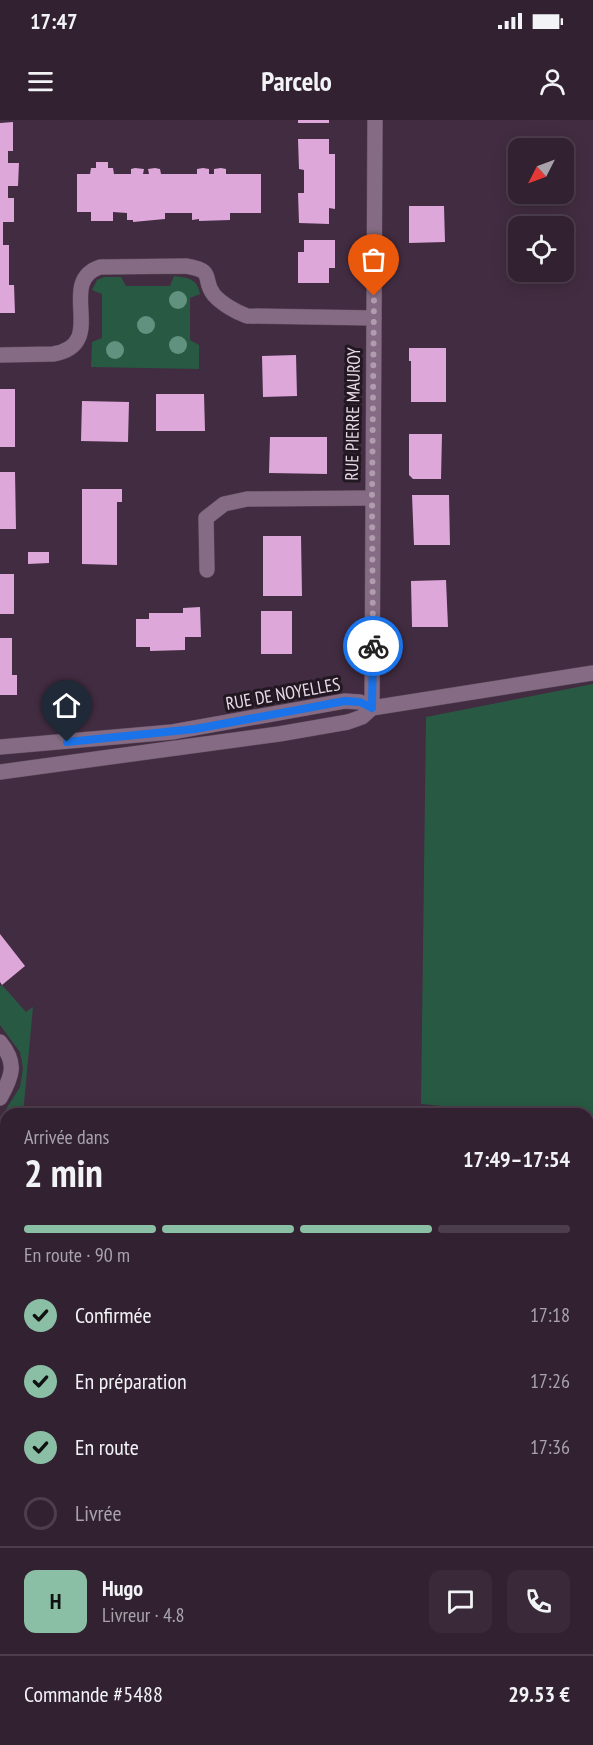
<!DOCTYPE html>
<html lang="fr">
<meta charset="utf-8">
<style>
body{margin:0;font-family:"PT Sans Narrow",sans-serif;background:#3a2939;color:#f1f3f6;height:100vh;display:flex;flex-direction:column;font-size:22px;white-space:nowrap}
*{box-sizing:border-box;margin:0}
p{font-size:20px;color:#a8a3ab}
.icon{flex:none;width:33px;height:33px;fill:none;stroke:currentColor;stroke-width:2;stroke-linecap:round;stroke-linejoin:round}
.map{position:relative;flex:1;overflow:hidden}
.panel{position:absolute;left:0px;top:988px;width:594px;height:638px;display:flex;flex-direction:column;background:#322131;border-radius:18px 18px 0 0;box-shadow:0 3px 15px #0003,0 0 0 2px #4d3e4d}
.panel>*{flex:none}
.needle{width:39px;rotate:228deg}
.tools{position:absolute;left:508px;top:18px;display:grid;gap:12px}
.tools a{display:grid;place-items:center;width:66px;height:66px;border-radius:12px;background:#322131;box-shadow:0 3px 15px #0003,0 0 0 2px #4d3e4d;font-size:30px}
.pin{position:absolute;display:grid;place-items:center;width:51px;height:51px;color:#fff;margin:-62px -26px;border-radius:50% 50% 50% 0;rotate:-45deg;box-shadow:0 0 6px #0007}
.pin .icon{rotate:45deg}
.courier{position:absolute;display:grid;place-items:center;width:60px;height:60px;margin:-30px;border:4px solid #1a73e8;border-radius:50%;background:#fff;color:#222;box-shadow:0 2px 8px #0007}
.overview em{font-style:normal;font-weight:800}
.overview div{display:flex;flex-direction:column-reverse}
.overview{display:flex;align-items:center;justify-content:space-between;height:102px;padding:0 24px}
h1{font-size:39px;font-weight:800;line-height:45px}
.bar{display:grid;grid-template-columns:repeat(4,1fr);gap:9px 6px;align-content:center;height:72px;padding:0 24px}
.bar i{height:8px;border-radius:4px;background:#4d3e4d}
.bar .active{background:#8abfa5}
.bar p{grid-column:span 4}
.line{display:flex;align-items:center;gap:15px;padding:0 24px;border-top:2px solid #4d3e4d}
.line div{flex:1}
.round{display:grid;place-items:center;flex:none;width:63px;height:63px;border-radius:12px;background:#3a2939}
ol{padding:0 24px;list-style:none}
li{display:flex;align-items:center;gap:18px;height:66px}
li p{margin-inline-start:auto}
li .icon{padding:6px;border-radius:50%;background:#8abfa5;color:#111;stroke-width:4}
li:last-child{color:#a8a3ab}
li i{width:33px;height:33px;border:3px solid #4d3e4d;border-radius:50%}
.status{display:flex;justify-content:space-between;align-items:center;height:42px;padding:0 30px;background:#322131;direction:ltr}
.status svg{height:16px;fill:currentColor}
header{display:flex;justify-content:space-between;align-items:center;height:78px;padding:0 24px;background:#322131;font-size:27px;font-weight:800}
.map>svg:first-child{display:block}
.green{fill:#285a43}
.building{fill:#dda7da}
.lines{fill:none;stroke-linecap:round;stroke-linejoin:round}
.street-casing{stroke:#5e4b5d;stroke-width:16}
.secondary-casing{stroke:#5e4b5d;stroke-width:16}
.street{stroke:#856c84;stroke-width:15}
.secondary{stroke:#856c84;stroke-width:15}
.tree{fill:#61917f}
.done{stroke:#af9dae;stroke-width:6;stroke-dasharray:0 10.8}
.route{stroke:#1a73e8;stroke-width:8}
.labels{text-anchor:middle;stroke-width:6;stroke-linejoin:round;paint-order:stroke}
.street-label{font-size:18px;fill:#e9dae8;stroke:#221822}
</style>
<div class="status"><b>17:47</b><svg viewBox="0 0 49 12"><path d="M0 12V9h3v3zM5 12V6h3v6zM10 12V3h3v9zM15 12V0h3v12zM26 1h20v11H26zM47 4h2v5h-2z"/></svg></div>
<header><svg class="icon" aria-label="menu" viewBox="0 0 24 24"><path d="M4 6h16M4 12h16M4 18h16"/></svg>Parcelo<svg class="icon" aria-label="person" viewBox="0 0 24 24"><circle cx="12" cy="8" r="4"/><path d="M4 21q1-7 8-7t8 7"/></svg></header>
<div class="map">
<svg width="593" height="1625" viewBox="0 0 593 1625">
<rect width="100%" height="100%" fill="#422c41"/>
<g class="green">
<path d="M174,156C188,158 197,158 200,174L190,178V220L199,225V249L91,247L92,222L102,218V174L92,170L97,160L104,157H121L126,166H170Z"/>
<path d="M593,564V1001H588V994H523L421,984L426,597Z"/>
<path d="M2,865L26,892L33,887L23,994H6V1025H0V999L20,967L23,948L20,932L0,905V866Z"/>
<path d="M0,1513L6,1514V1541L0,1619Z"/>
</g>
<g class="building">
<rect x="298" y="0" width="31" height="3"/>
<path d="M13,2V31H8V43H19L18,66H8V78H14V102H3V125H9V165H14L15,193H0V3Z"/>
<path d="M298,19H329V34H335V89L329,88V104L299,103L298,73H304V50L299,49Z"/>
<path d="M96,42H108V48H113L114,54H131V49L135,48L144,49L143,54H149L148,49L155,48L160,49L161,54H197V49L203,48L209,49V54H214V49L221,48L226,49V54H261V93H230V100L199,101V99L192,100V93H165V99L133,102V100H127V93L113,92V101H91V92H77V54H90L91,48H96Z"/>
<path d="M409,86H444L445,122L409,123Z"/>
<path d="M304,120H335V148H329V163H298V132H304Z"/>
<path d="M409,228H446V282H411V241H409Z"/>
<path d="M296,235L297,276L263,277L262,236Z"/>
<rect x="0" y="269" width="15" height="58"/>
<path d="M156,274H204L205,311H156Z"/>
<path d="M82,281L129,282L128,322L81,321Z"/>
<path d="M409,314H442L441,359H413L409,355Z"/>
<path d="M270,317H327V354L269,353Z"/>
<path d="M0,352H15L16,409H0Z"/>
<path d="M82,369H122V382H117V445L82,444Z"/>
<path d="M412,375H449L450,425H414Z"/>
<path d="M263,416H301L302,476H263Z"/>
<path d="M28,432H49V443L28,444Z"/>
<rect x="0" y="454" width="14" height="40"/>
<path d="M446,460L448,507H412L411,461Z"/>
<path d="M200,487L201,517H185V530L150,531V527H136V499H149V493H183V488Z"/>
<rect x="261" y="491" width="31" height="43"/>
<path d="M0,518H12V555H17V575H0Z"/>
<path d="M0,814L25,846L2,865L0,862Z"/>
<path d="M0,1025H6V1048L0,1047Z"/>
<path d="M0,1075L6,1076V1120L0,1119Z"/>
<path d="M0,1148L6,1149L5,1171H0Z"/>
</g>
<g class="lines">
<g class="street-casing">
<g id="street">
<path d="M0,235L53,234C110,225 55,162 100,147L186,146C217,151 201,159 214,175C222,184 236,192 247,196L374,198"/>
<path d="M207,450L206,398L224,384L247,379L372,378"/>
<path d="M372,588L375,0"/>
<path d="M0,922C17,943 13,955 0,978"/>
</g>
</g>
<g class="secondary-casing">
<g id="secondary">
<path d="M372,588L593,553"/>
<path d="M0,627L172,612L345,581L360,582L372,588"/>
<path d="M0,652L279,614L348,602L362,597L372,588"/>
</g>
</g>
<use href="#street" class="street"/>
<use href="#secondary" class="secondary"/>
</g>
<g class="tree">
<circle cx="178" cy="180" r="9"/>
<circle cx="146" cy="205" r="9"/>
<circle cx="178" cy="225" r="9"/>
<circle cx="115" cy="230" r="9"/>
</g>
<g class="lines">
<path class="done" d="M373,526L372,378L374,176"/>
<path class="route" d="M67,622L195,609L345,581L360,582L372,588L373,526"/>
</g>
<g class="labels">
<g class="street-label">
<text transform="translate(353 294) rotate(-89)" y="6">RUE PIERRE MAUROY</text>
<text transform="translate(283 574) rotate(-10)" y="6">RUE DE NOYELLES</text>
</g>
</g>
</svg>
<div class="tools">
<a><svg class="needle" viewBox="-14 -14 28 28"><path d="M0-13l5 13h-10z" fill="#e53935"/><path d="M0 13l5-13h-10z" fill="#a8a3ab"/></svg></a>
<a><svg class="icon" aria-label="locate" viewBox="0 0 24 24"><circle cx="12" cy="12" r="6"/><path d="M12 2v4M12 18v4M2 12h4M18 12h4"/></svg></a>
</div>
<div class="pin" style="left:374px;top:176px;background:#ea580c"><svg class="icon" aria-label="bag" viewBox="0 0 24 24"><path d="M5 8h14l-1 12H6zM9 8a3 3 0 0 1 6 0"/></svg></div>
<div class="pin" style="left:67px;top:622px;background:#1f2937"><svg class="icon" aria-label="home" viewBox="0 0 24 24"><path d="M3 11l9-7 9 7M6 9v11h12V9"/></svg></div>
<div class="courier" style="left:373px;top:526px"><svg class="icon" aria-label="bike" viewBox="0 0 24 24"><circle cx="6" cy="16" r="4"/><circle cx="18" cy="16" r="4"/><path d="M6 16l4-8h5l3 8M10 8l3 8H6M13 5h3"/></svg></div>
<section class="panel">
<div class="overview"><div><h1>2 min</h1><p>Arrivée dans</p></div><em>17:49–17:54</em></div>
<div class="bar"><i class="active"></i><i class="active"></i><i class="active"></i><i></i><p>En route · 90 m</p></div>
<ol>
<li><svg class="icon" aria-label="check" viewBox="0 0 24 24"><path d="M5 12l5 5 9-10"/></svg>Confirmée<p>17:18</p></li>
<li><svg class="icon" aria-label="check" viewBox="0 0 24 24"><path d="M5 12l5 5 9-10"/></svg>En préparation<p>17:26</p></li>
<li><svg class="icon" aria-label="check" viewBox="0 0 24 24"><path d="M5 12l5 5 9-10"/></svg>En route<p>17:36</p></li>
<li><i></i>Livrée</li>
</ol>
<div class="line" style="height:108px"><b class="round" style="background:#8abfa5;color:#111">H</b><div><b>Hugo</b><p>Livreur · 4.8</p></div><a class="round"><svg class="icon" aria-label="chat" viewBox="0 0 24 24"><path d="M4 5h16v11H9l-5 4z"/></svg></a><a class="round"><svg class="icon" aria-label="phone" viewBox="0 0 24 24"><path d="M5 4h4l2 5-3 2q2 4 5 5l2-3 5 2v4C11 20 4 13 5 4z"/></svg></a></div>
<div class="line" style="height:78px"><div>Commande #5488</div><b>29.53 €</b></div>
</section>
</div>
